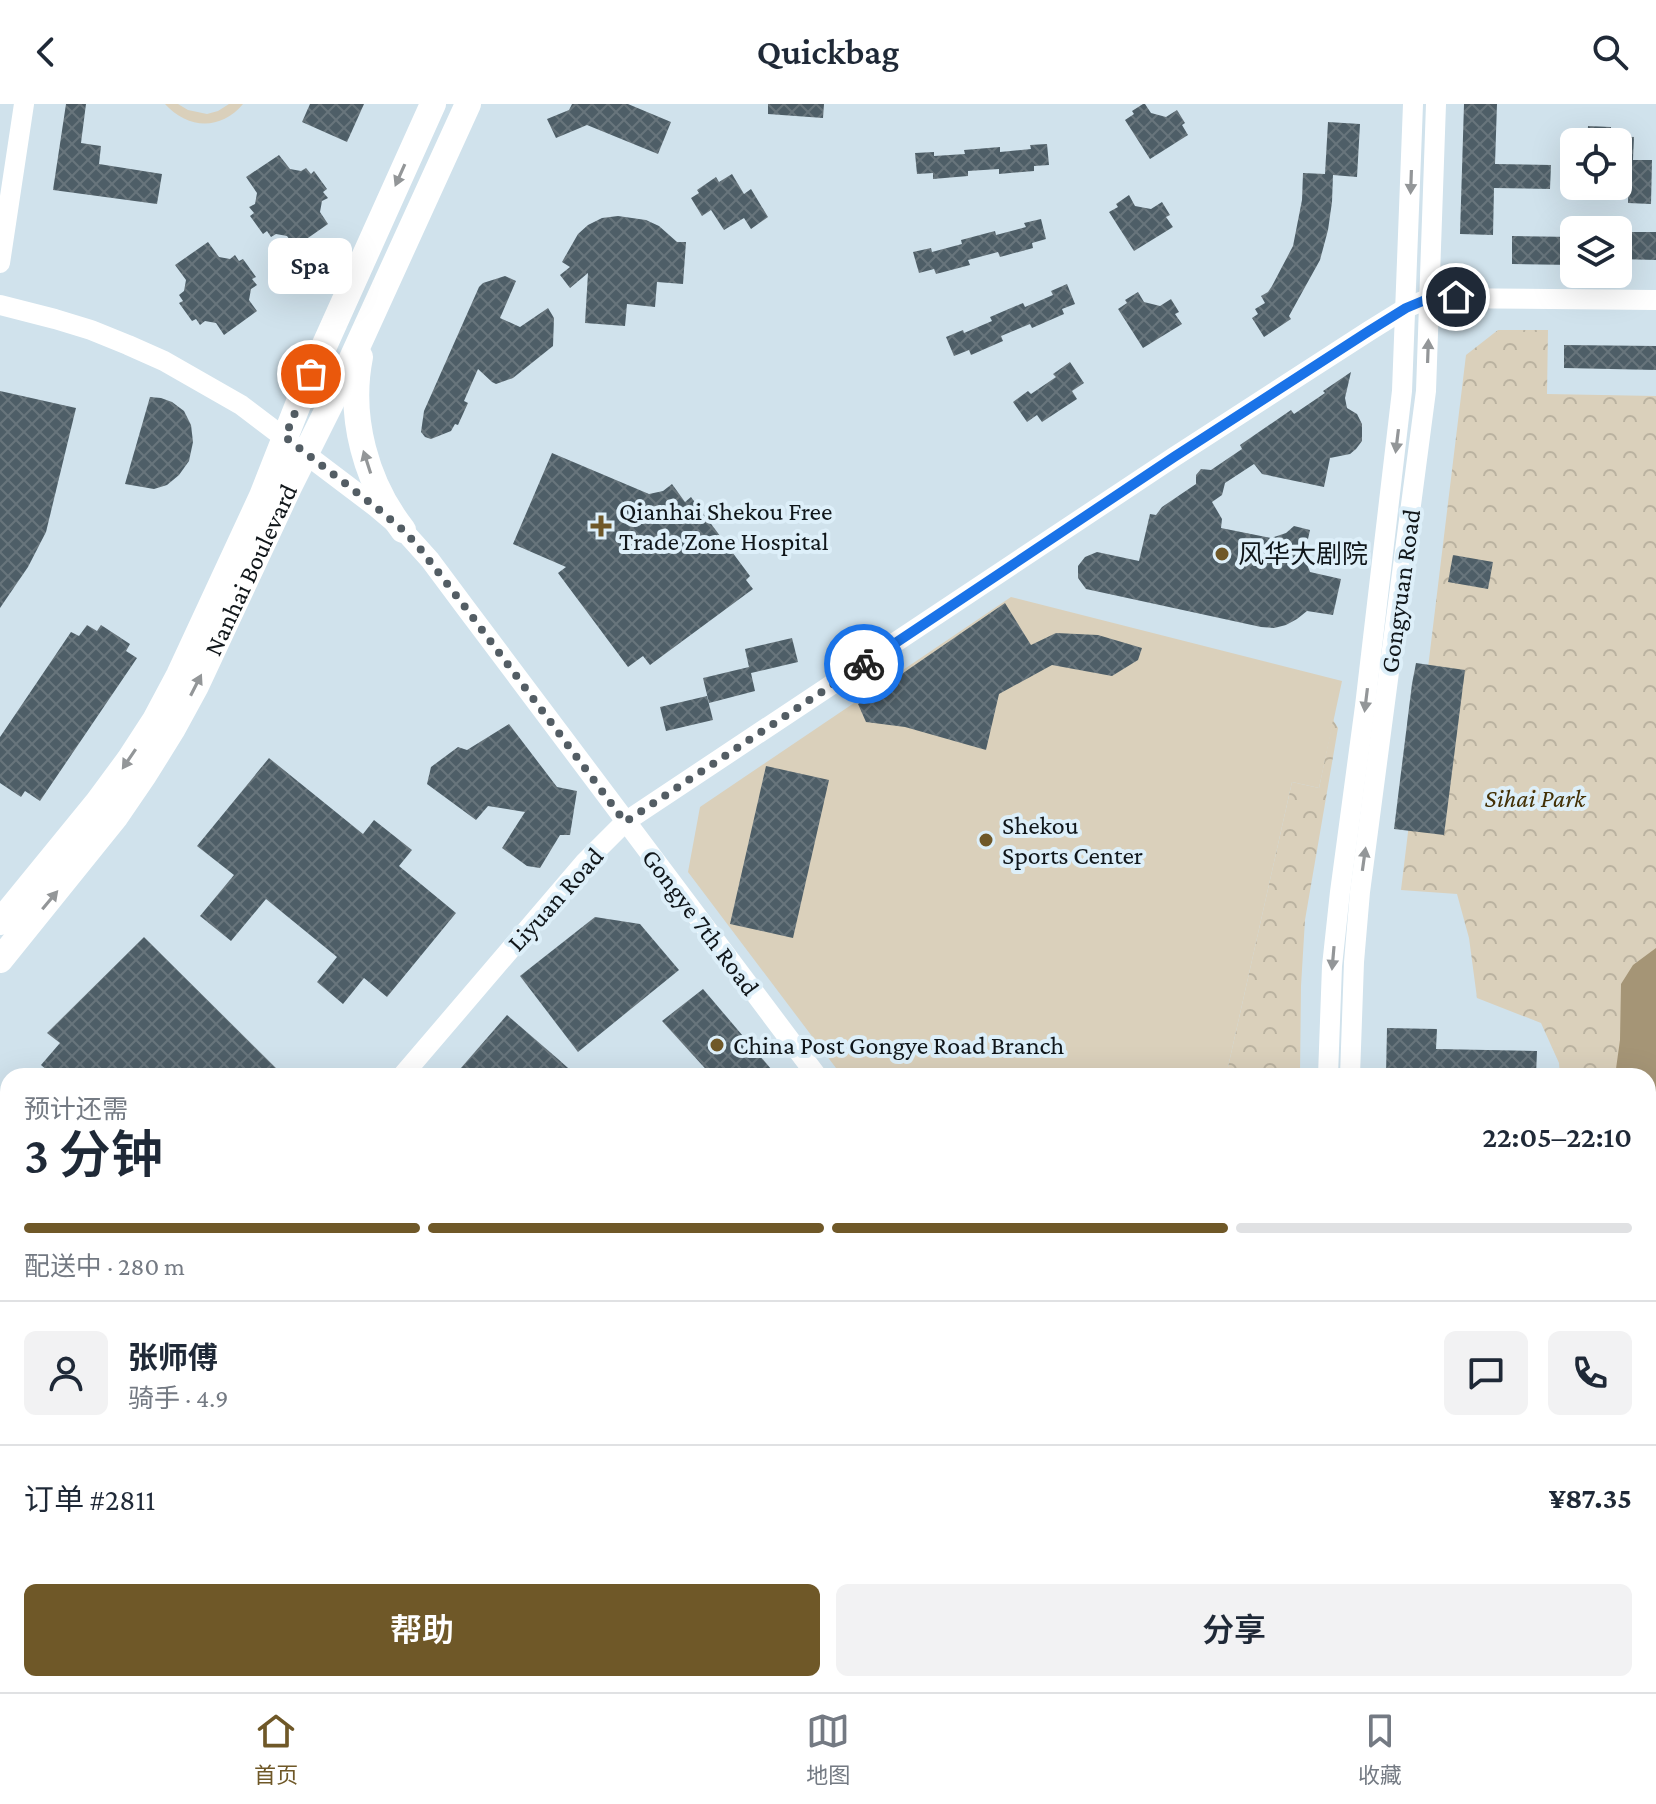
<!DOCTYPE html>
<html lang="zh">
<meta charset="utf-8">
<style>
body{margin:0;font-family:"Crimson Pro","Noto Sans SC",serif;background:#f2f2f3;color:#1f2937;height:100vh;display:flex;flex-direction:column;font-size:30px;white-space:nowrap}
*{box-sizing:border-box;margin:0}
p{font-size:26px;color:#747a83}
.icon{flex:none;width:44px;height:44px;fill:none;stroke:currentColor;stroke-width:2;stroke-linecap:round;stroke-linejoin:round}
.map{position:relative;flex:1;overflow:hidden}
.sheet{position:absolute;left:0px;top:964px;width:1656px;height:624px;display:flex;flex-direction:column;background:#fff;border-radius:24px 24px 0 0;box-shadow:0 8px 32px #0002}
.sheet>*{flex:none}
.fabs{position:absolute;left:1560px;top:24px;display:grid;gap:16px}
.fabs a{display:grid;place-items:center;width:72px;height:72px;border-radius:12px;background:#fff;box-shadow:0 8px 32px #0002;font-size:40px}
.pin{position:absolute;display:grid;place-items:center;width:68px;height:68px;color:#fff;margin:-34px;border:4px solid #fff;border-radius:50%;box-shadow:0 2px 8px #0007}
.courier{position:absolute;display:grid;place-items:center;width:80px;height:80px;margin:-40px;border:6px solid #1a73e8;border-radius:50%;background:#fff;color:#222;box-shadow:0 2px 10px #0007}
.bubble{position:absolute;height:56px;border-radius:12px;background:#fff;box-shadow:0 8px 32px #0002;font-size:26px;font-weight:600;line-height:56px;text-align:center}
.head em{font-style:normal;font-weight:600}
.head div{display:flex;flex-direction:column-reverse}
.head{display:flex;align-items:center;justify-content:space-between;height:136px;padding:0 24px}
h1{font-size:52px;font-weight:600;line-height:60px}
.bar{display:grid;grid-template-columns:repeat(4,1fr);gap:12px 8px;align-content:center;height:96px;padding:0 24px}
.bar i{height:10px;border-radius:6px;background:#e0e1e3}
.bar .current{background:#6f5828}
.bar p{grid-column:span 4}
.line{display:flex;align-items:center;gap:20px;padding:0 24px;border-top:2px solid #e0e1e3}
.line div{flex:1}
.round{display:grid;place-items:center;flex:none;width:84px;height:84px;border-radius:12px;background:#f2f2f3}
.button{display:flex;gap:16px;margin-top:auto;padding:16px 24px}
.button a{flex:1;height:92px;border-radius:12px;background:#6f5828;color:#fff;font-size:32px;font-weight:600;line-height:92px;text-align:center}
.button a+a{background:#f2f2f3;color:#1f2937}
header{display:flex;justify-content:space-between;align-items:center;height:104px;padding:0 24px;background:#fff;font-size:36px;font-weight:600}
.tabs{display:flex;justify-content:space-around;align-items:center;height:112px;border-top:2px solid #e0e1e3;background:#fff;font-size:22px;color:#747a83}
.tabs a{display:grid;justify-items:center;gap:4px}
.tabs .current{color:#6f5828}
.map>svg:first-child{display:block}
.grass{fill:#dad0bb}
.park{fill:url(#park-crowns)}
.water{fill:#a59576}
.building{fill:url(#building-cross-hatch)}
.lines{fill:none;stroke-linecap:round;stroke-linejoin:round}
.minor{stroke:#fff;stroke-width:20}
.major{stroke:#fff;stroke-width:26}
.oneway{fill:#939698}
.done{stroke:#535d64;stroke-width:8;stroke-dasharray:0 14.4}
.route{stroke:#1a73e8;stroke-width:10}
.poi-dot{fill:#6f5828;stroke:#ddeff9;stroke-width:3}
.labels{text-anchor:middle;stroke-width:8;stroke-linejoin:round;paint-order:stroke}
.poi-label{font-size:26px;fill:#10161a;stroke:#ddeff9;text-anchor:start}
.street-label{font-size:26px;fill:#10161a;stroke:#ddeff9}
.park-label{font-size:26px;font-style:italic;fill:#433005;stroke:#ddeff9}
</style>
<header><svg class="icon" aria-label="back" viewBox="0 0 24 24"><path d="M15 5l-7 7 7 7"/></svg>Quickbag<svg class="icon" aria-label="search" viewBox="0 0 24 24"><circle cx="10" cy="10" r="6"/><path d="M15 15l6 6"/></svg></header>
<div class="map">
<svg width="1656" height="1588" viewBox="0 0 1656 1588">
<defs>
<pattern id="park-crowns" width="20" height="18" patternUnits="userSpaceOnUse" patternTransform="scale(2)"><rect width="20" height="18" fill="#dad0bb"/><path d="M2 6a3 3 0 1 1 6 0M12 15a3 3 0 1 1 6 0" fill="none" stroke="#bab2a0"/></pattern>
<pattern id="building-cross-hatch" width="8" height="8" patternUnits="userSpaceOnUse" patternTransform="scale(2)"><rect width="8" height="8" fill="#4e5e67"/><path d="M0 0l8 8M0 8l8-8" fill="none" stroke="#68757c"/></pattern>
</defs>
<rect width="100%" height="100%" fill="#d0e2ec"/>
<g class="grass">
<path d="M165,0H178L188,6L207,10L218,7L229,0H243C220,27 188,25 165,0Z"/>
<path d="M1011,493L1342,577L1319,684L1292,678L1226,972H842L688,768L700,703Z"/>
<rect x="164" y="1580" width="133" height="8"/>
</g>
<g class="park">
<path d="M1498,226H1548L1547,290L1656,292V1167L1648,1165V972H1560L1559,959L1541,919L1477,894L1469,834L1457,790L1401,786L1466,251Z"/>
<path d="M1333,616L1338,624L1305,816L1301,882L1300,972H1226L1292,678L1319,684Z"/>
</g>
<path class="water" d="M1656,844V1131L1648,1129V972H1615L1620,936L1621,880L1633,861Z"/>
<g class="building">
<path d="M66,0H86L81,39L101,42L99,60L162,70L157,100L53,86Z"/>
<path d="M310,0H364L347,38L302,18Z"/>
<path d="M572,0H628L671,18L658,50L587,21L556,34L547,15L569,6Z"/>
<path d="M768,0H824L823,14L768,10Z"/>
<path d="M1143,0H1145L1151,9L1166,13L1177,6L1185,19L1182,21L1188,31L1150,55L1125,16L1134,10L1132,7Z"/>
<path d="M1464,0H1497L1495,60L1551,61L1550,85L1494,84L1493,131L1460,130Z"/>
<path d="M1328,18L1360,20L1357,73L1333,71L1332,98L1328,126L1320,156L1289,212L1291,215L1264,233L1252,214L1258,210L1255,205L1265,199L1261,192L1268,188L1272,182L1293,142L1302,96L1303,69L1325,70Z"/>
<path d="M1588,22L1611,23V38H1587Z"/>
<path d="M1618,32L1634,33L1633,56H1652L1651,100L1628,99L1629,60H1618Z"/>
<path d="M1047,40L1049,61L1034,62V67L999,70V65L968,67V72L933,75V69L917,70L915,49L934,48V52L965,50L964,46L1000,43V48L1031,45L1030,41Z"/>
<path d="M279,51L290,65L301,67L306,64L311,70L314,67L327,85L323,88L328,94L322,97L320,108L328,120L295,143L287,132L276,130L271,133L267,127L263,130L250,112L254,109L249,103L255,100L257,89L246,73Z"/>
<path d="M732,70L744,90L751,85L768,113L751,125L744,114L724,126L711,106L702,112L691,94L699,89L697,86L716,73L719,78Z"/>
<path d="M1129,91L1135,102L1151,105L1162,98L1170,111L1166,113L1173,123L1134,147L1109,108L1118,103L1116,100Z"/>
<path d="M618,112L646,116L659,122L677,138H686L683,180L657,178L655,203L627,200L625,222L585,219L588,169L570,184L560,171L570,163L562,158L578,130L588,121L602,114Z"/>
<path d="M1041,115L1046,135L1032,139L1033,144L1000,153L998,148L968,156L970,161L936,170L934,165L919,169L913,148L931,144L932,148L962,140L961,136L995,127L996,131L1026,123L1024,119Z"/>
<path d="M1618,128H1656V156L1618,155Z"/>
<path d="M1512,132L1574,133V161L1512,160Z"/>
<path d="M208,138L219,153L230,155L235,151L239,157L243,155L256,173L252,175L257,181L251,185L249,196L257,207L224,231L216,219L205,217L200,221L196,215L192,217L179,199L183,197L179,191L184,187L186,176L175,161Z"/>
<path d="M505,172L516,177L500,214L520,223L548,204L554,214L553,242L513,274L496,280L492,278L478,265L464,297L468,299L458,321L455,320L451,327L431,335L425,333L421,328L424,307L479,183L483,179Z"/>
<path d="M1067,180L1075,200L1062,205L1064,210L1032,224L1030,220L1001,232L1003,237L971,251L969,246L954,252L946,233L963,226L964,229L992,217L990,213L1023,199L1025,203L1053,191L1051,187Z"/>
<path d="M1138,188L1144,198L1160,202L1171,195L1179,208L1175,210L1182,220L1143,244L1118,205L1127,199L1125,196Z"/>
<path d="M1564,241L1656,242V266L1564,264Z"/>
<path d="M1070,258L1084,279L1072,287L1077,295L1042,318L1037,311L1027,318L1013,298L1028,287L1031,290L1056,273L1053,270Z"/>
<path d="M1351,268L1345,294L1347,304L1357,310L1362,320V337L1356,345L1350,350L1330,354L1324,383L1262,370L1254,360L1225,379L1222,391L1212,398L1222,415L1221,424L1271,434L1286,429L1294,422L1310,426L1304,453L1310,468L1341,475L1333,511L1307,507L1297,515L1286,521L1274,524L1261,523L1086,485L1078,474V462L1085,453L1097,448L1139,457L1150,410L1156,411L1162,403L1196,380V371L1201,365L1211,366L1242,345L1240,341L1291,306L1294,310L1325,289L1323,287Z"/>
<path d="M0,287L76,304L46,428L28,463L0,504Z"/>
<path d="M150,293L161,294L172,298L184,307L191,321L193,338L189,357L179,371L167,381L154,385L125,380Z"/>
<path d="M552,349L649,390L663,387L672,380L685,398L691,393L750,472L746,476L753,485L650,561L643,552L628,563L558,469L566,463L513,440Z"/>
<path d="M1453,451L1493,458L1488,485L1448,478Z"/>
<path d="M1005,499L1031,541L1056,529L1098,531L1142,544L1138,556L1112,572L1052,561L999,590L986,646L905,623L866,618L858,600Z"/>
<path d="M87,521L97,527L101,521L130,540L126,547L137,554L40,697L25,687L21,693L0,679V633L71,528L79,532Z"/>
<path d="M792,534L798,558L751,569L755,587L709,599L703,574L749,563L745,545Z"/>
<path d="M1416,559L1465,566L1444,731L1394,725L1412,580Z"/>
<path d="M707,592L713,616L666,627L660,603Z"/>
<path d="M509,620L557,683L577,687L570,731H560L540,764L527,762L502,744L525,708L488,702L476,716L427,680L431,663L458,643L467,646Z"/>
<path d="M269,654L363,730L374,716L412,746L399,762L456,809L387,893L364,874L343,900L317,878L337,853L266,795L231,837L200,812L234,771L197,742Z"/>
<path d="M766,662L829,676L793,834L730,820Z"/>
<path d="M595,813L640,820L679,866L578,948L520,872Z"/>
<path d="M144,833L284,972H54L41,961L60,939L47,929Z"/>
<path d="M703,885L777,972H712L662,917Z"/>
<path d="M507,911L558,955L577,972H454Z"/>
<path d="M1387,924L1437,925L1436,945L1537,947L1536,972H1386Z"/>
</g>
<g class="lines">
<g class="minor">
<path d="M0,159L24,0"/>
<path d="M0,201L55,215L91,226L128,241L164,257L241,301L377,404L403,426L430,456L465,503L817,972"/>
<path d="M402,972L585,758L625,718L1174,353L1369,227L1406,204L1430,194L1656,196"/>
<path d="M1328,972L1332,862L1340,788L1365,602L1402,287L1413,0"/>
<path d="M1350,972L1354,858L1360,788L1426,287L1436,0"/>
<path d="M1648,1233L1656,1224"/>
<path d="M0,1442L8,1433"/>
<path d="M1648,1513L1656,1525"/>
<path d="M715,1580L724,1588"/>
<path d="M407,1588L414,1580"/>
<path d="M784,1588L796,1580"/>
<path d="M1320,1588V1580"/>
<path d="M1341,1588V1580"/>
</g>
<g class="major">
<path d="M360,253C348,313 366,379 403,426"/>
<path d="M0,818L98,698L129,656L155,616L179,571L262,392L299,298L433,0"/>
<path id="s1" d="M0,856L116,712L144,671L172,626L196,582L289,383L338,285L468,0"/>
</g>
</g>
<defs><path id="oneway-solid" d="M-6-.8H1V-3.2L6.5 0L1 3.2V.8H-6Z" transform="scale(2)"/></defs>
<g class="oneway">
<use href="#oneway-solid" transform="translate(400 71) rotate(114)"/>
<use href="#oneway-solid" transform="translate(1411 78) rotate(92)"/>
<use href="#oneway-solid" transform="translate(1428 247) rotate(-88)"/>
<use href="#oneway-solid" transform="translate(1397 337) rotate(97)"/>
<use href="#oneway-solid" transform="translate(367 358) rotate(-108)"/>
<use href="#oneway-solid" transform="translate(196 581) rotate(-63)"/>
<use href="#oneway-solid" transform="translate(1366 596) rotate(97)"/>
<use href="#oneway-solid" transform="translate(129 655) rotate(124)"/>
<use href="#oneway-solid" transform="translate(1364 755) rotate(-82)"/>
<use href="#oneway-solid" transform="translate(50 796) rotate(-50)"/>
<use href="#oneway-solid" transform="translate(1333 854) rotate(95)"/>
</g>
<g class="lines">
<path class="done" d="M311,270L285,333L377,404L403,426L418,442L465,503L625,718L864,560"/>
<path class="route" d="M864,560L1174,353L1369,227L1406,204L1430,194L1456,193"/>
</g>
<g class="poi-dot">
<path d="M597 410h8v8h8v8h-8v8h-8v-8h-8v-8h8z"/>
<circle cx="1222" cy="450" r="8"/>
<circle cx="986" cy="736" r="8"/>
<circle cx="717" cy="941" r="8"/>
</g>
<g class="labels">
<g class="poi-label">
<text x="619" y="416">Qianhai Shekou Free<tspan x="619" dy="30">Trade Zone Hospital</tspan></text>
<text x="1238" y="459">风华大剧院</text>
<text x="1002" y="730">Shekou<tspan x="1002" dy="30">Sports Center</tspan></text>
<text x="733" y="950">China Post Gongye Road Branch</text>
</g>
<g class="street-label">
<text dy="9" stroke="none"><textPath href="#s1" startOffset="466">Nanhai Boulevard</textPath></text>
<text transform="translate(1400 487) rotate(-82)" y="9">Gongyuan Road</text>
<text transform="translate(555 795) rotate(-48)" y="9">Liyuan Road</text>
<text transform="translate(701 818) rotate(53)" y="9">Gongye 7th Road</text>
</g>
<g class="park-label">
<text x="1535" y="703">Sihai Park</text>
</g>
</g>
</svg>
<div class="fabs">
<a><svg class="icon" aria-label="locate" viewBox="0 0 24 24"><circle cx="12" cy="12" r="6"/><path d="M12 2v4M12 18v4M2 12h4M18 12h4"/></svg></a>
<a><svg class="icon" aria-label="layers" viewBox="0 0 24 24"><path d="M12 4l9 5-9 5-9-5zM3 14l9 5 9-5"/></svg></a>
</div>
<div class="pin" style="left:311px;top:270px;background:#ea580c"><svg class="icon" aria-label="bag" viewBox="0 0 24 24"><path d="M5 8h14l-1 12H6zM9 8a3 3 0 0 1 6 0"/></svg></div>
<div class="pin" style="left:1456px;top:193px;background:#1f2937"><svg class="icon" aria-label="home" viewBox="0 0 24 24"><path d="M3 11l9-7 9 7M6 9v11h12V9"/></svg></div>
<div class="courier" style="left:864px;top:560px"><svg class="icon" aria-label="bike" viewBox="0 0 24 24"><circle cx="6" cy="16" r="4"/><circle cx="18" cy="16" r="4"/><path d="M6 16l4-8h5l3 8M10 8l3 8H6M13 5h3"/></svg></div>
<div class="bubble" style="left:268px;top:134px;width:84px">Spa</div>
<section class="sheet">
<div class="head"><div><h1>3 分钟</h1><p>预计还需</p></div><em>22:05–22:10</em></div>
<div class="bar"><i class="current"></i><i class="current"></i><i class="current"></i><i></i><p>配送中 · 280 m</p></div>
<div class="line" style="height:144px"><a class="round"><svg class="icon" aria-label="person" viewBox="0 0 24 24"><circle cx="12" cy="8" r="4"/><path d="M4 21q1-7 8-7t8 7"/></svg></a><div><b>张师傅</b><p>骑手 · 4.9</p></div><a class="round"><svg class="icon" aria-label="chat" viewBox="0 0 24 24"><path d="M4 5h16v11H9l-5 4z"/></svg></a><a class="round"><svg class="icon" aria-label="phone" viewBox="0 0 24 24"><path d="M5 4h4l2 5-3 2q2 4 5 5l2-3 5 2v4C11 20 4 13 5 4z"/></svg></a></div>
<div class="line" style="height:104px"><div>订单 #2811</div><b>¥87.35</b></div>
<div class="button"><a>帮助</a><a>分享</a></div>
</section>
</div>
<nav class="tabs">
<a class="current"><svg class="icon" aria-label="home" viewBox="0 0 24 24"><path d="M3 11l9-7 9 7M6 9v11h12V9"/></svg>首页</a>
<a><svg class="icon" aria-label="map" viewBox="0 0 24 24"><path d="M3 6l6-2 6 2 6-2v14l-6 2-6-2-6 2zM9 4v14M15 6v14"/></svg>地图</a>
<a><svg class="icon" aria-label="saved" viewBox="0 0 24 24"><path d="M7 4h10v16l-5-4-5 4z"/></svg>收藏</a>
</nav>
